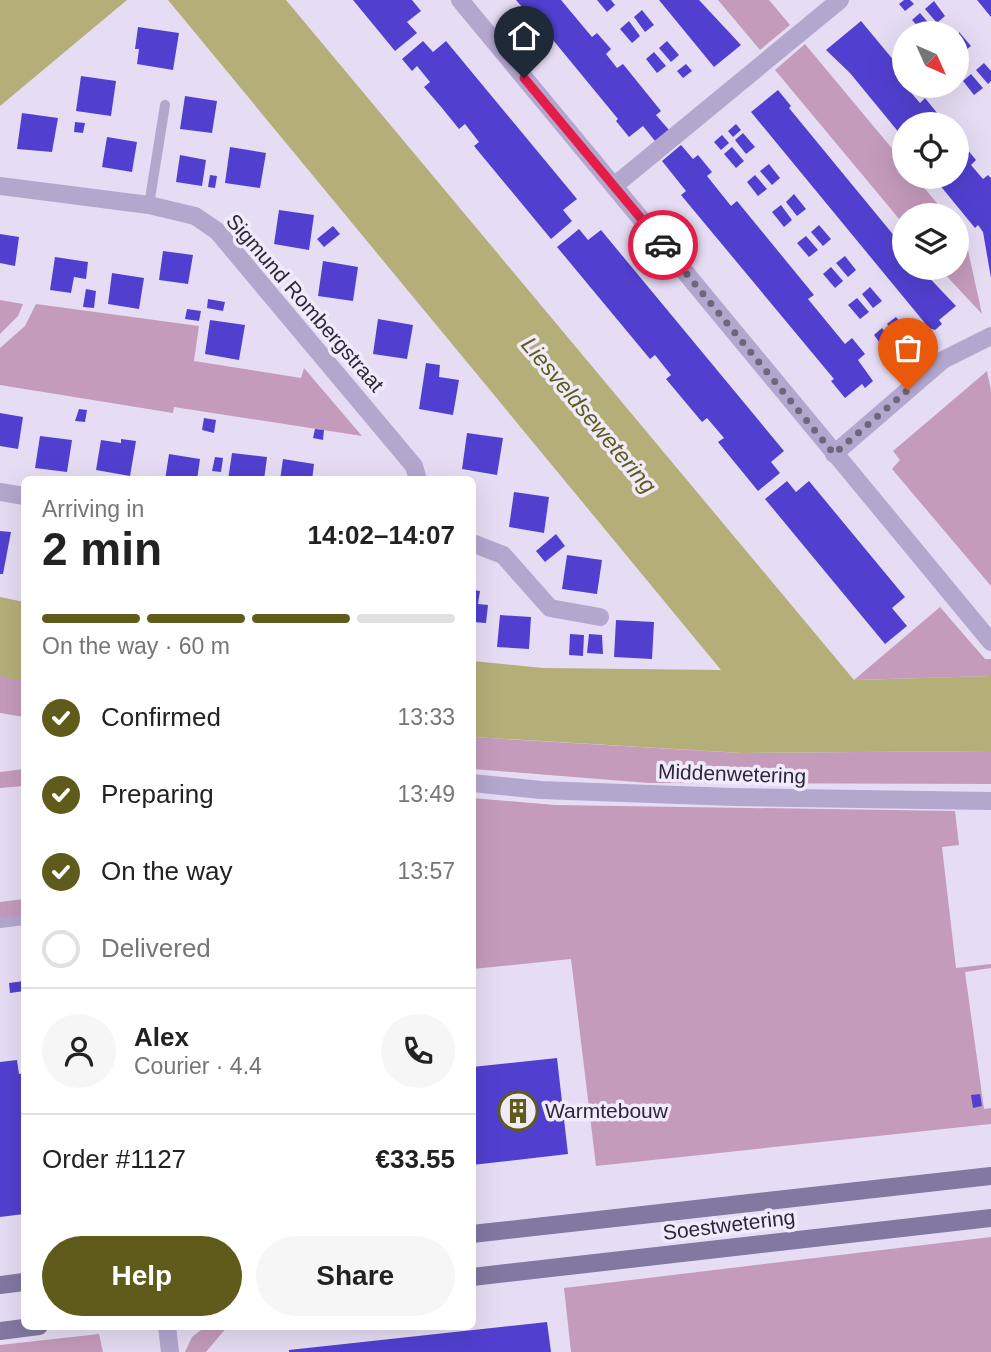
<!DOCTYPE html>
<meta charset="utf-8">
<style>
body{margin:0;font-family:Arial,sans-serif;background:#f6f6f6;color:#222;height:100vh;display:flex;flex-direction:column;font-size:26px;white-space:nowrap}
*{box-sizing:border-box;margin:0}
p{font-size:23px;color:#767676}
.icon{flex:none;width:38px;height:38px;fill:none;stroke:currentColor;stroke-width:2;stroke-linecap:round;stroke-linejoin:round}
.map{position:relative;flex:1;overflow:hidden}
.details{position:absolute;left:21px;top:476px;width:455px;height:854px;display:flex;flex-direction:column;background:#fff;border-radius:10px;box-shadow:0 7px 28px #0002}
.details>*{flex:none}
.needle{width:46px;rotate:135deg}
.fabs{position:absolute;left:892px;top:21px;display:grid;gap:14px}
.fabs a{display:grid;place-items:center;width:77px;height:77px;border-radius:50%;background:#fff;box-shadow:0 7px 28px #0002;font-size:35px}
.pin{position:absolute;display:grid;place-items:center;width:60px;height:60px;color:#fff;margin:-72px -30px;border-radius:50% 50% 50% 0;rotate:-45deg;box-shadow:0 0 7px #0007}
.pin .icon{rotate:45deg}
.courier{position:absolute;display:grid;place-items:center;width:70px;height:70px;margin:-35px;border:5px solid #e11d48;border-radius:50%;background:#fff;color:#222;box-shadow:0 2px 9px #0007}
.head em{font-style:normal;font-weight:700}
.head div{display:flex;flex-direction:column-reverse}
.head{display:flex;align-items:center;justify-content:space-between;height:119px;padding:0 21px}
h1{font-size:46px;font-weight:700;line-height:52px}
.bar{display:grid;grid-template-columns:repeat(4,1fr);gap:10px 7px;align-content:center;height:84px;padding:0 21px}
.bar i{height:9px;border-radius:5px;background:#e0e0e0}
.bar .current{background:#5f5b1a}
.bar p{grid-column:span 4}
.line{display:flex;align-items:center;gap:18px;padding:0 21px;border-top:2px solid #e0e0e0}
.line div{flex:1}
.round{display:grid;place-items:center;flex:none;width:74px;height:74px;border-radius:37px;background:#f6f6f6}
ol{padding:0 21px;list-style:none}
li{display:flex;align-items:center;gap:21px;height:77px}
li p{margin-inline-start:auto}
li .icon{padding:7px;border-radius:50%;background:#5f5b1a;color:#fff;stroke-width:4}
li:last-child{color:#767676}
li i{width:38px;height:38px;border:4px solid #e0e0e0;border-radius:50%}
.button{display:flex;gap:14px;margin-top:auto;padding:14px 21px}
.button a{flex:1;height:80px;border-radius:42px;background:#5f5b1a;color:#fff;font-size:28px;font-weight:700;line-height:80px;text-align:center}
.button a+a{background:#f6f6f6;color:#222}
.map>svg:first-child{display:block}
.green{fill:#c59bbc}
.water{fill:#b4af79}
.building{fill:#5140d0}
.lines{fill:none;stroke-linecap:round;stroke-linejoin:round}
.lane{stroke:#b4a7ce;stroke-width:10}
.street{stroke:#b4a7ce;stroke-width:18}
.secondary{stroke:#8278a2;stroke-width:18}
.done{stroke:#6d677b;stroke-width:7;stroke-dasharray:0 12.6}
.route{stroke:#e11d48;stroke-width:9}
.labels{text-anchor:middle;stroke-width:7;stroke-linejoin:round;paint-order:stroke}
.street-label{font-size:21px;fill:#2c283a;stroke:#f1eafb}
.poi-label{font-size:21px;fill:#2c283a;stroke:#f1eafb;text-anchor:start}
.water-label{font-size:23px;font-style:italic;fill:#5f5b1a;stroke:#f1eafb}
</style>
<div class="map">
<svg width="991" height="1352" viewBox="0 0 991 1352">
<rect width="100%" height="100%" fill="#e6ddf4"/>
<g class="green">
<path d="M718,0H769L790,25L760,50Z"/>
<path d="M805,44L905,164V177H915L947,215H905V226L775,70Z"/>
<path d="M957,228L965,237L982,314L939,268H957Z"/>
<path d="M0,300L23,304L18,316L0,334Z"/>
<path d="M36,304L199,326L194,361L301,378L304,368L362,436L174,407L173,413L0,385V348L25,326Z"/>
<path d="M987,371L991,390V586L892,469L900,460L893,451Z"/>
<path d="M940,607L985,659H991V676L854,680Z"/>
<path d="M0,675L24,681V717L0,713Z"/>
<path d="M472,737L741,753L991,751V784L649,783L473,769Z"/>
<path d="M24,769V786L0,788V772Z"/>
<path d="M472,798L555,805L955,811L959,845L942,847L956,968L991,964V968L965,972L984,1109L991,1108V1124L596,1166L571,959L473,969Z"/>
<path d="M24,899V916L0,919V902Z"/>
<path d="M991,1237V1352H571L564,1288Z"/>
<path d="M205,1327H227L206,1352H185L192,1337Z"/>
<path d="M99,1334L103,1352H0V1345Z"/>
</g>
<g class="water">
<path d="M0,0H127L0,106Z"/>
<path d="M168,0H286L854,680L991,676V751L742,753L473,737V661L543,668L721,670Z"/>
<path d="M0,597L24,602V681L0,676Z"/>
</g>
<g class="building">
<path d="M353,0H412L421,11L407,22L417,33L395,51Z"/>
<path d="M516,0H561L592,37L597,33L611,49L606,54L617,68L623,64L661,111L656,115L669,130L655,141L643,126L629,137L616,121L618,119L530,12L528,14Z"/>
<path d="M597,0H611L615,5L607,12Z"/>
<path d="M659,0H699L741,45L714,67Z"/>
<path d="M904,0H910L914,4L905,11L899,4Z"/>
<path d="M977,0H991V17Z"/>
<path d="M934,1L945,16L937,23L925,9Z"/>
<path d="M642,10L654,25L645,32L634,17Z"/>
<path d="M920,13L932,27L924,33L912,20Z"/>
<path d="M629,21L640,36L632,43L620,29Z"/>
<path d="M861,21L905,74V86H910L907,88L920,103L925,98L946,124H905V140L850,73L826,50Z"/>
<path d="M138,27L179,33L173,70L137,64L139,49H135Z"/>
<path d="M959,32L971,46L962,53L957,47Z"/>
<path d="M423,41L433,52L446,41L577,199L563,210L572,221L551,239L474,146L479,142L465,124L459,129L442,108L424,87L430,82L417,66L412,71L402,59Z"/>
<path d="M667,41L679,55L671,62L659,48Z"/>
<path d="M654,52L666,66L657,73L646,59Z"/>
<path d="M984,63L991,71V81L988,84L976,70Z"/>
<path d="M686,64L692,71L683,78L677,71Z"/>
<path d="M971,74L983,88L974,95L963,81Z"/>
<path d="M81,76L116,81L111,116L76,111Z"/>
<path d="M778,90L791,106L789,108L905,249V268H920L956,306L939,320L942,324L935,330L929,328L751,112Z"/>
<path d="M185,96L217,101L212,133L180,129Z"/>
<path d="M22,113L58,118L52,152L17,149Z"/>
<path d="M75,122L85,123L83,133L74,132Z"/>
<path d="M736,124L741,130L733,137L728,131Z"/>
<path d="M743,133L755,147L746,154L735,140Z"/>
<path d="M722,135L729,143L721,150L714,142Z"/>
<path d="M107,137L137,142L132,172L102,167Z"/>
<path d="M957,137L976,160L971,165L983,179L988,175L991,178V278L983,232L978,225L975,228L934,178L957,177Z"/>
<path d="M681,145L693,159L698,155L712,172L707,176L731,206L737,201L814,295L808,299L845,344L852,338L865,354L858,360L873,381L865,388L862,384L845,398L831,381L834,379L681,195L686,191L662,161Z"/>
<path d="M230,147L266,153L260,188L225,183Z"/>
<path d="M732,147L744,161L736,168L724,154Z"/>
<path d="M180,155L206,160L202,186L176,182Z"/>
<path d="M769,164L780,178L772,185L760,171Z"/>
<path d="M210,175L217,176L215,188L208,187Z"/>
<path d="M755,175L767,189L758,196L747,182Z"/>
<path d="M794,194L806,209L797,216L786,202Z"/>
<path d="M781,205L792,220L784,227L772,212Z"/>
<path d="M279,210L314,215L309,250L274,244Z"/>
<path d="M819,225L831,239L823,246L811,232Z"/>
<path d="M333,226L340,234L324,247L317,239Z"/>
<path d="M579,229L588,240L601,230L784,451L771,462L780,473L758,491L718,442L724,438L707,418L702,422L666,379L671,375L655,355L650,359L557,247Z"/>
<path d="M0,234L19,237L15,266L0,263Z"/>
<path d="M806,236L818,250L809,257L797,243Z"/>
<path d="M163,251L193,255L188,284L159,280Z"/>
<path d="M845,256L856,270L848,277L836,263Z"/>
<path d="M55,257L88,262L86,279L74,277L71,293L50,290Z"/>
<path d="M323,261L358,267L353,301L318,296Z"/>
<path d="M831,267L843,281L835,288L823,274Z"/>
<path d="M112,273L144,278L139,309L108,304Z"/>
<path d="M870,287L882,301L873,308L862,294Z"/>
<path d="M86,289L96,291L94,308L83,307Z"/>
<path d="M857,298L869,312L860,319L848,305Z"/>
<path d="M208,299L225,302L223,311L207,308Z"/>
<path d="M187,309L201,311L199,321L185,319Z"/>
<path d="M896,317L907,331L899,338L887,324Z"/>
<path d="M378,319L413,325L407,359L373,354Z"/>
<path d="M210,320L245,325L239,360L205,354Z"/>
<path d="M882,328L894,343L885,350L874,335Z"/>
<path d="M426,363L440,365L439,377L459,380L453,415L419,409Z"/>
<path d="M79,409L87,410L85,422L75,421Z"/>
<path d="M0,413L23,417L18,449L0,446Z"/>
<path d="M204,418L216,420L214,433L202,430Z"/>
<path d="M315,429L324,430L323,440L313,438Z"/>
<path d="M467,433L503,438L497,475L462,469Z"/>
<path d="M40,436L72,440L67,472L35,468Z"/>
<path d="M121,439L136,441L130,476L96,470L101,440L121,443Z"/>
<path d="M232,453L267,457L264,480H228Z"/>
<path d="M169,454L200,459L197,480H165Z"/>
<path d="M215,457L223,458L221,472L212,471Z"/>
<path d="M283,459L314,464L312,480H280Z"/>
<path d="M787,481L796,492L809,481L905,597L892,608L907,626L885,644L765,499Z"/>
<path d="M514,492L549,497L544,533L509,527Z"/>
<path d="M0,531L11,532L3,574H0Z"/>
<path d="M556,534L565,546L545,562L536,551Z"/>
<path d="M567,555L602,560L597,594L562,589Z"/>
<path d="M472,590L480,591L478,604L488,605L486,623L472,622Z"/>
<path d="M500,615L531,617L529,649L497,647Z"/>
<path d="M616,620L654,622L652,659L614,657Z"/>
<path d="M570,634L584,635L583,656L569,655Z"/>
<path d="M589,634L602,635L603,654L587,653Z"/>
<path d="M24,981V991L10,993L9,983Z"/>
<path d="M557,1058L568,1154L472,1165V1067Z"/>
<path d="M17,1060L19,1074L24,1073V1214L0,1217V1062Z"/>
<path d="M980,1094L982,1106L973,1108L971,1095Z"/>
<path d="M547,1322L551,1352H289V1350Z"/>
</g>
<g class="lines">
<g class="lane">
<path d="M149,205L165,105"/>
<path d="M0,923L24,920"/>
</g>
<g class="street">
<path d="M460,0L991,642"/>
<path d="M0,186L149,205L195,216L217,231L414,466L418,480"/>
<path d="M614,186L840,0"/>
<path d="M834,454L943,360L991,336"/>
<path d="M0,492L24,496"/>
<path d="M472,543L503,555L550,608L600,617"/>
<path d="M472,783L541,790L733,797L991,801"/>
<path d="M167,1326L170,1352"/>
</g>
<g class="secondary">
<path d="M472,1234L991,1176"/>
<path d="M472,1277L991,1218"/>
<path d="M0,1285L24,1282"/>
<path d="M0,1331L39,1326"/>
</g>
</g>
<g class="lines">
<path class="done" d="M663,245L834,454L908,390"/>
<path class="route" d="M524,78L663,245"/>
</g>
<defs>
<g id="building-ring" transform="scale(2.0125)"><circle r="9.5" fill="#f1eafb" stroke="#5f5b1a" stroke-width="1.5"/><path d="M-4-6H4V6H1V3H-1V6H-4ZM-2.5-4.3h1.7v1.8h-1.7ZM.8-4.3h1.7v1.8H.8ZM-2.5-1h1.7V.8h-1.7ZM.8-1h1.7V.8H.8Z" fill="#5f5b1a"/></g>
</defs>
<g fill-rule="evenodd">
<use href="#building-ring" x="518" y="1111"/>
</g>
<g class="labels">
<g class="street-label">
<text transform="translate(305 303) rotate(49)" y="7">Sigmund Rombergstraat</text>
<text transform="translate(732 774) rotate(2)" y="7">Middenwetering</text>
<text transform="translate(729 1225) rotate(-7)" y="7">Soestwetering</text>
</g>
<g class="poi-label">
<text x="545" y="1118">Warmtebouw</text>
</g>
<g class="water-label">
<text transform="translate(589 415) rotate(50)" y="8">Liesveldsewetering</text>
</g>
</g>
</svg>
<div class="fabs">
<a><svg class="needle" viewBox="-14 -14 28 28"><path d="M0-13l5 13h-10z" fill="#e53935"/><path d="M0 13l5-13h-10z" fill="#767676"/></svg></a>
<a><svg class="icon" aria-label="locate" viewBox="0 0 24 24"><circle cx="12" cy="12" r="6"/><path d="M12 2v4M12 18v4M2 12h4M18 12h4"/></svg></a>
<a><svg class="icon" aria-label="layers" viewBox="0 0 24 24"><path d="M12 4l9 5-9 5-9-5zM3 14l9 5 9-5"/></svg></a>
</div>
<div class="pin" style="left:908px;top:390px;background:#ea580c"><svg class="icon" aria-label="bag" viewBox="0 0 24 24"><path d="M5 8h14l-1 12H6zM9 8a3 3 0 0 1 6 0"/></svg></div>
<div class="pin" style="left:524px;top:78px;background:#1f2937"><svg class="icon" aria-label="home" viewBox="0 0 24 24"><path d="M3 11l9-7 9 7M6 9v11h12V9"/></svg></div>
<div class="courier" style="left:663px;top:245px"><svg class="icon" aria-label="car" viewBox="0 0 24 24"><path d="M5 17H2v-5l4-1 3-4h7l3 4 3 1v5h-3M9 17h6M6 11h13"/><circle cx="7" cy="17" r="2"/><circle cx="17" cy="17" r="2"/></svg></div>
<section class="details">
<div class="head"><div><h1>2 min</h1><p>Arriving in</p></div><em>14:02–14:07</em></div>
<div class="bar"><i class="current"></i><i class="current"></i><i class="current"></i><i></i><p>On the way · 60 m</p></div>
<ol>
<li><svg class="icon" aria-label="check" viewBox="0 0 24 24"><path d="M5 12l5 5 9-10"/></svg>Confirmed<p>13:33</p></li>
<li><svg class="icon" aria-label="check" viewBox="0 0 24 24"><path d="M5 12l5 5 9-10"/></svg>Preparing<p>13:49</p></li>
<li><svg class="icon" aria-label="check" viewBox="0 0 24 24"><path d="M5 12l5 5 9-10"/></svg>On the way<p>13:57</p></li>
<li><i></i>Delivered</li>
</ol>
<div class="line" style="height:126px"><a class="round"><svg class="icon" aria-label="person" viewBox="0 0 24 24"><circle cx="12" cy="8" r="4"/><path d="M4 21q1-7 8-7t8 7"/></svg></a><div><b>Alex</b><p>Courier · 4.4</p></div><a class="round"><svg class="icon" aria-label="phone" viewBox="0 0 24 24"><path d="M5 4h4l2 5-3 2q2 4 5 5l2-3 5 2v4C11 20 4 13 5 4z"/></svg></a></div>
<div class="line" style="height:91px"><div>Order #1127</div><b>€33.55</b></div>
<div class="button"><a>Help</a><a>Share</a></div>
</section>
</div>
